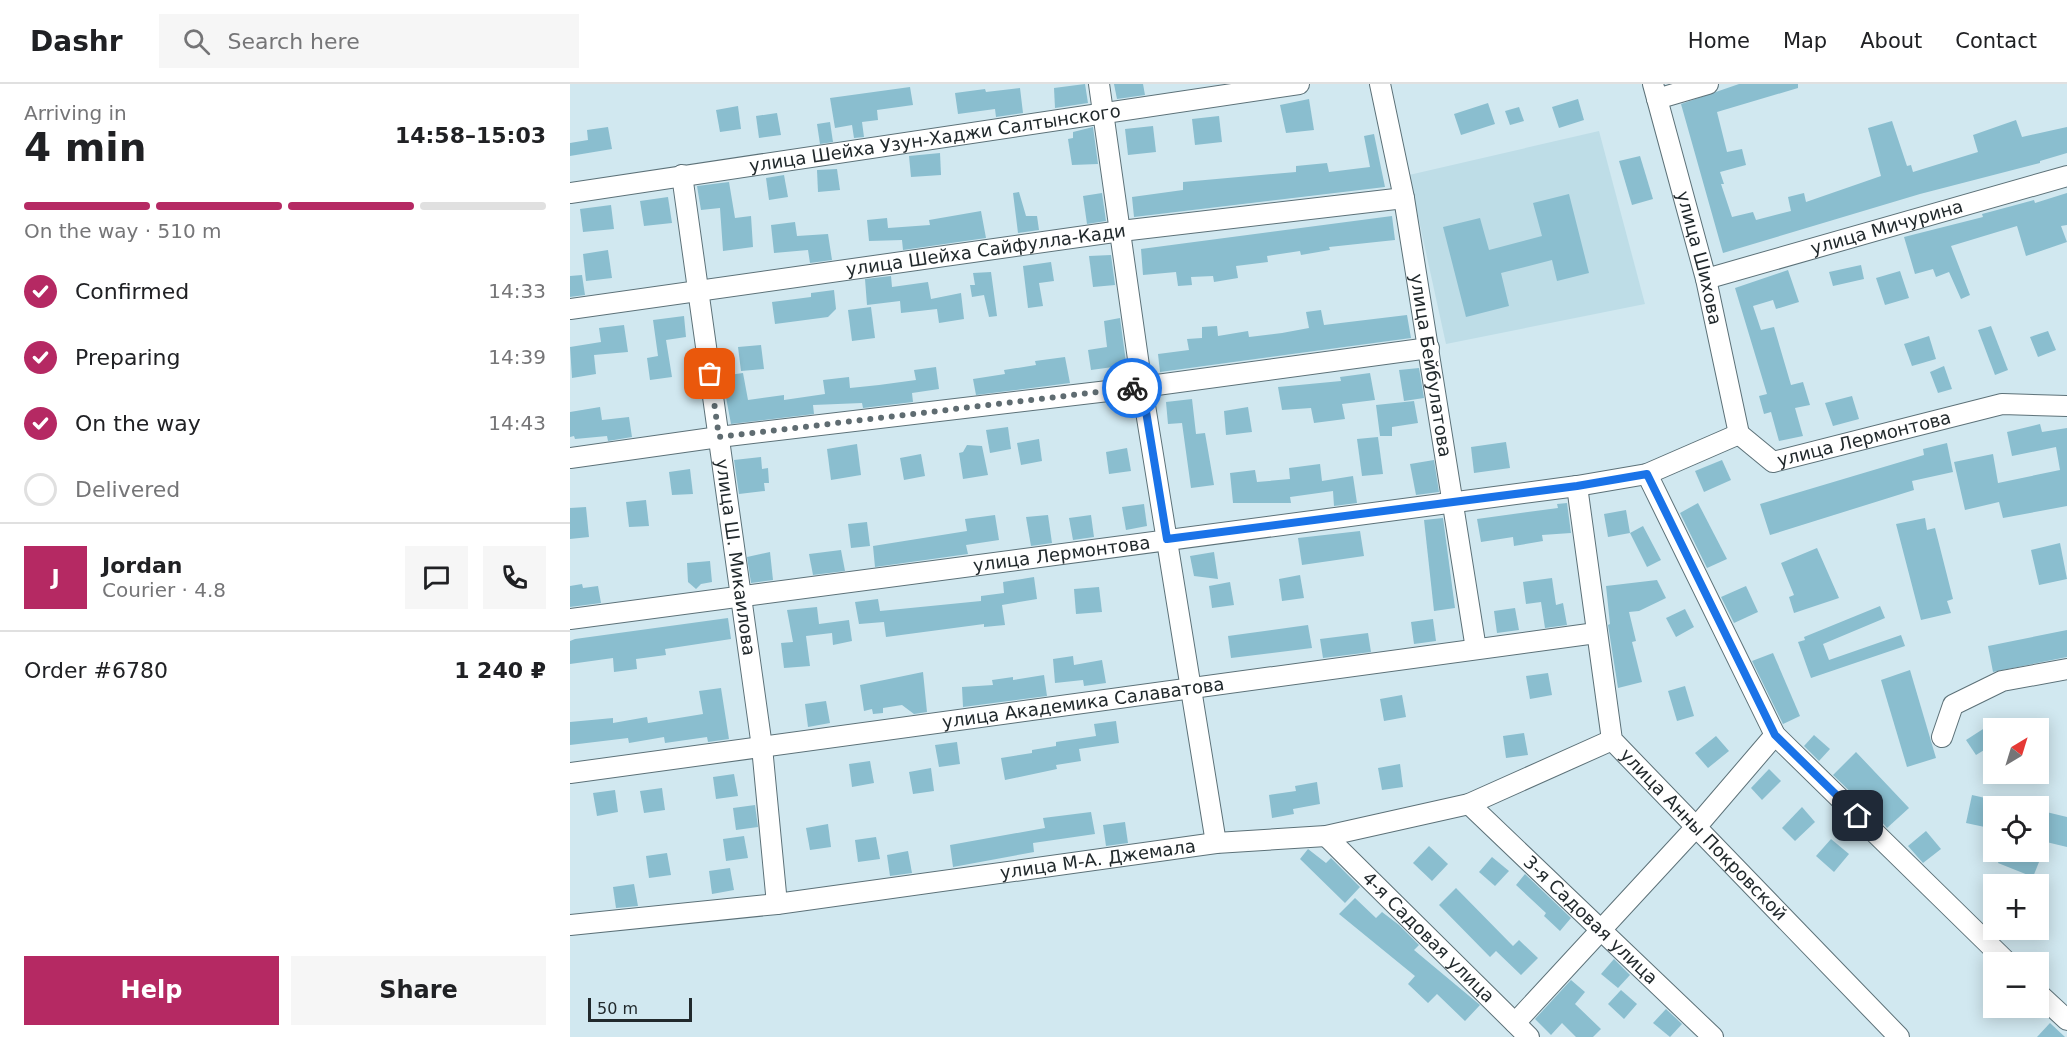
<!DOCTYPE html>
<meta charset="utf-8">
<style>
body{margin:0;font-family:"DejaVu Sans",sans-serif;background:#f6f6f6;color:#202124;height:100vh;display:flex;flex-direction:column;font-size:22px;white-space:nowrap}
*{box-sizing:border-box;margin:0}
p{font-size:20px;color:#757577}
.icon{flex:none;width:33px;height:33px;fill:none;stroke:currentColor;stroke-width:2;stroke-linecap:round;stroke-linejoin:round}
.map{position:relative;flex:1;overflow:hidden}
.side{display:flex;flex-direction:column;background:#fff;width:570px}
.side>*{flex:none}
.needle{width:39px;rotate:38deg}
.tools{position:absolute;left:1413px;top:634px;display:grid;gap:12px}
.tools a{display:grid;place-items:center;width:66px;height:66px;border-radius:0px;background:#fff;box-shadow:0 3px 15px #0003;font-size:30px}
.scale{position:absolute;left:18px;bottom:15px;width:104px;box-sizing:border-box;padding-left:6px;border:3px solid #21292c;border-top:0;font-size:16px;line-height:21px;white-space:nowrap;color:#21292c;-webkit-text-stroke:4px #d1e8f0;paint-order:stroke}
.pin{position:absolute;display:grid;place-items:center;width:51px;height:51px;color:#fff;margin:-26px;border-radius:12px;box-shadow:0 3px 9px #0006}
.courier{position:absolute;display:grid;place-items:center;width:60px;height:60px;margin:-30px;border:4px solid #1a73e8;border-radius:50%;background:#fff;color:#222;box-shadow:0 2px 8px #0007}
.headline em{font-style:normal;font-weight:700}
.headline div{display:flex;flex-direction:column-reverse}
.headline{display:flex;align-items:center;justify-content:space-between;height:102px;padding:0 24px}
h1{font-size:39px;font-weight:700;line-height:45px}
.bar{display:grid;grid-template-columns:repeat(4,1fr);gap:9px 6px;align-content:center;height:72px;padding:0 24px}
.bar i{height:8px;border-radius:4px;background:#e0e0e0}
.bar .selected{background:#b52963}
.bar p{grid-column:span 4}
.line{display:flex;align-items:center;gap:15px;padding:0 24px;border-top:2px solid #e0e0e0}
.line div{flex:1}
.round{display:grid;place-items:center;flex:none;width:63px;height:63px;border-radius:0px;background:#f6f6f6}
ol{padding:0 24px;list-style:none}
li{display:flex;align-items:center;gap:18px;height:66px}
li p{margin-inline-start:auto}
li .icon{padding:6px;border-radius:50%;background:#b52963;color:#fff;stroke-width:4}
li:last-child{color:#757577}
li i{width:33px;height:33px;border:3px solid #e0e0e0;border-radius:50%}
.button{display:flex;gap:12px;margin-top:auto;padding:12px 24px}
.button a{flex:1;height:69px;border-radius:0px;background:#b52963;color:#fff;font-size:24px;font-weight:700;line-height:69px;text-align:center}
.button a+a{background:#f6f6f6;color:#202124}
header{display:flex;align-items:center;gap:36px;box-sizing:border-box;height:84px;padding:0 30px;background:#fff;border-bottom:2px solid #e0e0e0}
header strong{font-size:28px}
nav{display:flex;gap:33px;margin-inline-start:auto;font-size:21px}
.search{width:420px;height:54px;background:#f6f6f6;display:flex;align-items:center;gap:15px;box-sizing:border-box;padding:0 21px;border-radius:0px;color:#757577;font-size:22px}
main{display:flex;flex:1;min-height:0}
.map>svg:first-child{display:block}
.built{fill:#bedde7}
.building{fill:#8abecf}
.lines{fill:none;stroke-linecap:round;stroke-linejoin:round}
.minor-casing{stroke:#5c7178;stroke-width:22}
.minor{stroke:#fff;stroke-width:20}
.done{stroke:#5f6c71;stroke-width:6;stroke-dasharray:0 10.8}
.route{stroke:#1a73e8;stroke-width:8}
.labels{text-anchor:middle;stroke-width:6;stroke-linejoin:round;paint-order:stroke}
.street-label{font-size:18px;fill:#21292c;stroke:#d1e8f0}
</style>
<header>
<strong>Dashr</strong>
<div class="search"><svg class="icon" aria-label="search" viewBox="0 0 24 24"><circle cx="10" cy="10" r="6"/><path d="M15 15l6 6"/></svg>Search here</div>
<nav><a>Home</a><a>Map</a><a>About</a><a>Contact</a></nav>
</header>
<main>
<section class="side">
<div class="headline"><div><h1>4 min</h1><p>Arriving in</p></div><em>14:58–15:03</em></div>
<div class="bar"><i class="selected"></i><i class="selected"></i><i class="selected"></i><i></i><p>On the way · 510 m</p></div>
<ol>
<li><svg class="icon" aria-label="check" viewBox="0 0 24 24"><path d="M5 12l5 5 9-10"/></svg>Confirmed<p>14:33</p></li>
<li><svg class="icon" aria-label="check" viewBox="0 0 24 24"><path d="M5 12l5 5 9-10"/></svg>Preparing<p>14:39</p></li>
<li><svg class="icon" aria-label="check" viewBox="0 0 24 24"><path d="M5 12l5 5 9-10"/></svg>On the way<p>14:43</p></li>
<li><i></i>Delivered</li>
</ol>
<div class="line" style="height:108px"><b class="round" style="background:#b52963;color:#fff">J</b><div><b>Jordan</b><p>Courier · 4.8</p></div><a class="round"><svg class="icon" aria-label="chat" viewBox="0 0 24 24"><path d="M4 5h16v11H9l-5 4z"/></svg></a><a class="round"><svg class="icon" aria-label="phone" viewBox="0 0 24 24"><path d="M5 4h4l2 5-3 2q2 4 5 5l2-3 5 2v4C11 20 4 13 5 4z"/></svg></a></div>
<div class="line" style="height:78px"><div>Order #6780</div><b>1 240 ₽</b></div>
<div class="button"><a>Help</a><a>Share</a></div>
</section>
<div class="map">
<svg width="1497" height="953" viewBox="0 0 1497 953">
<rect width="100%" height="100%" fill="#d1e8f0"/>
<path class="built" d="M1029,47L1075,220L876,260L839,91Z"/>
<g class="building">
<path d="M515,0L518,19L485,24L484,4Z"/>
<path d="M544,0H573L575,11L547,15Z"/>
<path d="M1169,0H1228V4L1147,28L1157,68L1172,65L1176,81L1150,88L1154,100H1151L1162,133L1183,128L1186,136L1221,127L1218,113L1234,109L1236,118L1311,92L1298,44L1322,37L1337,82L1341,81L1343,88L1408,68L1403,51L1446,36L1452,53L1497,43V69L1470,77V79L1350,110L1153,169L1111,20Z"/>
<path d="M340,3L343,21L307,26L308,36L292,38L294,53L284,54L282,41L265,44L260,14Z"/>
<path d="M450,4L453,29L426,33L425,25L388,30L385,9L415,5L416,8Z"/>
<path d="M739,15L744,46L716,49L710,21Z"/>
<path d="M1008,15L1014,36L989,44L982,23Z"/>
<path d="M918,19L925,40L891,51L884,30Z"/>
<path d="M168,22L171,45L150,48L146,26Z"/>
<path d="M949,23L954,37L940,41L935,27Z"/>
<path d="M207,29L211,51L189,54L186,32Z"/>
<path d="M649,32L652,58L625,61L622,35Z"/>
<path d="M260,38L263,58L250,60L247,40Z"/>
<path d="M583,42L586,68L558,71L555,45Z"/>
<path d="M38,43L42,65L0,72V59L18,56L17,46Z"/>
<path d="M523,43L528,80L502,81L498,55L503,54V48Z"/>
<path d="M804,50L815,103L564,133L562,113L613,106V98L726,88V82L757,79L759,88L800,83L794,52Z"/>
<path d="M370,69L371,91L341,93L339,72Z"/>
<path d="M1070,72L1083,115L1062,121L1049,77Z"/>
<path d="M267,85L270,106L248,108L247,86Z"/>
<path d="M214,91L218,113L199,116L196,94Z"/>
<path d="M159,98L165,134L181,132L183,163L153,167L150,124L131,126L127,102Z"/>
<path d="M449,108L456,132H467L469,146L448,149L443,109Z"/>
<path d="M532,109L536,137L517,140L513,112Z"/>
<path d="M1497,109V141L1491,142L1497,158L1456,172L1447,142L1381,162L1400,211L1391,215L1379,188L1366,193L1363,185L1345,190L1334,153L1413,133L1412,130L1442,122L1464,116L1465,119Z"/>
<path d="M999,110L1019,189L987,197L982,176L931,189L939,222L896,233L873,143L910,134L919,166L972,152L963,119Z"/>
<path d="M98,113L102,139L74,142L70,117Z"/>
<path d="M41,121L44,145L13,148L10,125Z"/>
<path d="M411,127L416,154L333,166L332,156L299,157L297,136L317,134L318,144L360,141L359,136Z"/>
<path d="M822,132L825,156L759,163L760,166L731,171L730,167L697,172L698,178L666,182L668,194L644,198L643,192L621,193L622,201L608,202L606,188L573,191L571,165Z"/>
<path d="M225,138L227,152L258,150L262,176L240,179L238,166L204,169L201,141Z"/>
<path d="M38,166L42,194L16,197L13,170Z"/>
<path d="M541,171L545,201L523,203L519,172Z"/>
<path d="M481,178L484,197L469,199L473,222L458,224L453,182Z"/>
<path d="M1291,181L1294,195L1263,202L1259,188Z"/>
<path d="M1218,186L1229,218L1206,225L1203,216L1183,222L1191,246L1204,243L1221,301L1233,298L1240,321L1225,324L1233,352L1209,357L1201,328L1194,330L1189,312L1197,310L1165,204Z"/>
<path d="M1330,187L1339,214L1315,221L1306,194Z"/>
<path d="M421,188L427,232L419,233L414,211L402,213L400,201H405L403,189Z"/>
<path d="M12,191L15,211L0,213V192Z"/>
<path d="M321,192L322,203L358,198L361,215L391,209L394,235L369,239L367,225L331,229L330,217L297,221L295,195Z"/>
<path d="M264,206L266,225L258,233L205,240L202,218L241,213V209Z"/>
<path d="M301,223L305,254L282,257L278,226Z"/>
<path d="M751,226L754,241L837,231L841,254L590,288L588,270L619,266L617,255L632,254V243L647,242L648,252L678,247L679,253L712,249L739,244L736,228Z"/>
<path d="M114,232L116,253L96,256L102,293L80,296L77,274L88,272L83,236Z"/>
<path d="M550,234L558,293L546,294L543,283L521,286L518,266L537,263L534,237Z"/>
<path d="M54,241L58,268L24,271L26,290L2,294L0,263L31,258L29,244Z"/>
<path d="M1421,242L1438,286L1425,291L1408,246Z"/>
<path d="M1478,247L1486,266L1468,273L1460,253Z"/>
<path d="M1359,252L1366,275L1342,282L1334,260Z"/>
<path d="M191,261L194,285L171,287L168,263Z"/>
<path d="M495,273L500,299L406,311L403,295L435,290L434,286L466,281L465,277Z"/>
<path d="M1374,282L1382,305L1368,309L1360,288Z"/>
<path d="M366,283L369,305L342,309L343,318L293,324L292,319L243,321L244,330L161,340L152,292L173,289L178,316L214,311V316L255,310L253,296L279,293L280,304L309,301L346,296L344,286Z"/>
<path d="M849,284L854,314L834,317L829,286Z"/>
<path d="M800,289L805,316L772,320L775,335L744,339L741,324L712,326L708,303L771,297L770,293Z"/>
<path d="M1282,312L1289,335L1263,342L1255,319Z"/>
<path d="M622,315L626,350L635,349L644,401L621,404L612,339L598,340L596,318Z"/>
<path d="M844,317L848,339L822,343V352H810L806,321Z"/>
<path d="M30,323L32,336L59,333L62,353L38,357L37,352L5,355L4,352L0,353V328Z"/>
<path d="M678,323L682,348L656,351L654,327Z"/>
<path d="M1470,340L1472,348L1497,344V422L1433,434L1429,418L1395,426L1384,378L1423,370L1428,399L1490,386L1486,363L1442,372L1437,348Z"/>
<path d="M438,343L441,365L420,369L416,346Z"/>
<path d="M808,353L813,390L792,392L787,355Z"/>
<path d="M469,355L472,377L451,381L447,359Z"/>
<path d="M936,358L940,384L904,389L901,363Z"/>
<path d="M1377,359L1383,388L1342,397L1344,406L1200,451L1190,420L1354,371L1353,365Z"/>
<path d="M287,360L291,391L261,396L257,365Z"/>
<path d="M397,361L412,362L418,391L393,395L389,369L393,368Z"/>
<path d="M557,364L561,387L539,390L536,368Z"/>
<path d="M351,370L355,392L334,396L330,374Z"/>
<path d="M191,373L192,385L198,384L199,399H194L195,407L169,410L164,376Z"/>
<path d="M864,376L869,408L846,411L840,380Z"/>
<path d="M1152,376L1161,396L1134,408L1125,387Z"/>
<path d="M750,380L752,397L783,392L787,419L764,422L763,407L720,413L721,419H663L660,389L685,386L687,398L720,395L719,384Z"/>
<path d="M120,385L123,410L102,411L99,388Z"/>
<path d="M76,416L79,442L59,443L56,418Z"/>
<path d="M997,419L1001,449L972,451L973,457L944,462L943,453L911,458L907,435L988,424L987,420Z"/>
<path d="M1128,419L1157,475L1137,484L1110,429Z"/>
<path d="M574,420L577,442L556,446L552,423Z"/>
<path d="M16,423L19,453L0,455V424Z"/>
<path d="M1056,426L1060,449L1073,442L1091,476L1077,483L1060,449L1038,453L1034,430Z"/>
<path d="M425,431L429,456L396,461L398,470L305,483L303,462L397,447L395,435Z"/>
<path d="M478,431L482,459L461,462L456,433Z"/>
<path d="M521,431L524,453L503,456L499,434Z"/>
<path d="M873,434L885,524L864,527L854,436Z"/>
<path d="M1355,434L1357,446L1365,444L1383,515L1377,517L1381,529L1351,536L1326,440Z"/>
<path d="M297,438L300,462L281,464L278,440Z"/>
<path d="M790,447L794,472L732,481L728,454Z"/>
<path d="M1490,459L1497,495L1469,501L1461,466Z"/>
<path d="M1247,464L1269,514L1224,529L1219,513L1224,511L1211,479Z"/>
<path d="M271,466L275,487L243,491L239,470Z"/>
<path d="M200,468L203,496L181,499L177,473Z"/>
<path d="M644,468L648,495L624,492L620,472Z"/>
<path d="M140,477L142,498L131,500L126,505L118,498L117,479Z"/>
<path d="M730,491L734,514L712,517L709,495Z"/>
<path d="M464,493L467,515L432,521L435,541L414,543V540L316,553L314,538L289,540L285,518L308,515L310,527L411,517V512L434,509L433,498Z"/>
<path d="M982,494L986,521L993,519L997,541L975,544L971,518L956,520L953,498Z"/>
<path d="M1087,496L1096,514L1069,527L1059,528L1066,557L1062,558L1072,598L1048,604L1038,541L1040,540L1036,502Z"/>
<path d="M660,498L664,521L642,524L639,502Z"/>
<path d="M12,500L13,504L28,502L31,519L0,523V502Z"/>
<path d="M1176,502L1188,528L1164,539L1151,513Z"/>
<path d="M529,503L532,528L506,530L504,505Z"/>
<path d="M1310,522L1315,534L1253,560L1259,576L1331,551L1335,562L1241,594L1228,558L1235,556L1234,553Z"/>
<path d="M247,523L249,540L279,536L282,557L263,561L262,549L236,552L240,582L214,584L211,559L223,558L217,526Z"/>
<path d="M945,524L949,546L927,549L924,527Z"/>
<path d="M1115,525L1124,543L1106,553L1096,534Z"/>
<path d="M158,534L161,555L95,565L96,571L66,575L67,585L44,588L43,574L0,580V557L5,555Z"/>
<path d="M863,535L866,557L844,560L841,538Z"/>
<path d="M738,541L742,564L661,574L658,552Z"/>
<path d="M1497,546V573L1423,588L1418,562Z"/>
<path d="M798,549L801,568L753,574L750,555Z"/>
<path d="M1203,569L1230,632L1213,640L1182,577Z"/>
<path d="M503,572L504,581L532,576L536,599L514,602L513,596L485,599L483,575Z"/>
<path d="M1340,586L1366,674L1337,683L1311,596Z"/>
<path d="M353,588L357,628L344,630L332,621L313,624V629L303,630L302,625L294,627L290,601Z"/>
<path d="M978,589L982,611L960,615L956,592Z"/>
<path d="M474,591L477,612L393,623L392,603L423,601L422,596L443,593V596Z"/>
<path d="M1115,602L1124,632L1107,637L1098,607Z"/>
<path d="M151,604L159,655L138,658L137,653L95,659L94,653L59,659L58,654L0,661V638L43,634V639L77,633L78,639L133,630L129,607Z"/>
<path d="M832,611L836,633L814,637L810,615Z"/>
<path d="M256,617L260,639L238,643L235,620Z"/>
<path d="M546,637L549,659L509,665L511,677L486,681L487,685L435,696L431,674L462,669V666L486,662V658L526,652L524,640Z"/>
<path d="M1424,638V660L1406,671L1396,656Z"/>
<path d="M954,649L958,671L936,674L933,652Z"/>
<path d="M1244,651L1260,665L1249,677L1234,662Z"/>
<path d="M1146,652L1159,667L1138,684L1125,669Z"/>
<path d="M387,658L390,680L369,683L365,661Z"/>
<path d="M1286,668L1339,724L1317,744L1292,715L1290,717L1263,691Z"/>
<path d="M300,677L304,699L282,703L279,680Z"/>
<path d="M830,680L833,703L812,706L808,684Z"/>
<path d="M361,684L364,707L343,710L339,688Z"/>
<path d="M1199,685L1211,697L1192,716L1181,704Z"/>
<path d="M164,690L168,712L146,715L143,693Z"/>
<path d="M747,698L750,720L723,725L724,730L702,734L699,711L726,707L725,702Z"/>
<path d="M92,704L95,726L74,729L70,707Z"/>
<path d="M45,706L48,728L27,732L23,709Z"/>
<path d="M1402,711L1424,716V745L1396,739Z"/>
<path d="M185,721L188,743L166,746L163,724Z"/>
<path d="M1232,723L1245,738L1225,757L1212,744Z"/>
<path d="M1468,726L1497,733V763L1468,756Z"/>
<path d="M521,728L525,750L463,759L464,768L383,783L380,761L475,744L473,734Z"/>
<path d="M555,738L558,759L536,762L533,741Z"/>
<path d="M258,740L261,763L240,766L236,744Z"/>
<path d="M1356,747L1371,765L1353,779L1338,762Z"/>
<path d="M174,752L178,774L156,777L153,755Z"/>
<path d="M306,753L310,775L288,778L285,756Z"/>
<path d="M1261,755L1279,770L1264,788L1246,772Z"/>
<path d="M859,762L878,780L862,797L843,779Z"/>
<path d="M738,765L756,779L761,774L790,803L775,819L730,775Z"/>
<path d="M338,767L342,789L320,792L317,771Z"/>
<path d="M1432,768H1473L1463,793L1428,779Z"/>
<path d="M97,769L101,791L79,794L76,772Z"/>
<path d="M922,773L939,787L925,802L909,788Z"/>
<path d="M160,784L164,806L142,810L139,787Z"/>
<path d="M955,790L1001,834L990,847L974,832L976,829L946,801Z"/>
<path d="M64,800L68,822L46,824L43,803Z"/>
<path d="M886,804L943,862L949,856L968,874L951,891L926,867L920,873L869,821Z"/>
<path d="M785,814L806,834L812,828L829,841L849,861L844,866L910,921L895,937L867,910L858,919L838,900L845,892L769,830Z"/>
<path d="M1044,875L1060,891L1048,904L1031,890Z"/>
<path d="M1001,896L1015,908L1005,920L1031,945L1023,953H1006L992,939L981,951L965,935Z"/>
<path d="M1051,906L1067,920L1054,935L1038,920Z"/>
<path d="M1096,925L1112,940L1100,953L1083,939Z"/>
<path d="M1480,939L1495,953H1467Z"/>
</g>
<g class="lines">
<g class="minor-casing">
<g id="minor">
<path d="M529,0L572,303L646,759"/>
<path id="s1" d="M810,0L834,114L906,565"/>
<path id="s2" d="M1083,0L1136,195L1169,350"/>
<path d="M1087,15L1138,0"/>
<path id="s3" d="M112,91L192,663L207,820"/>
<path id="s4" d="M0,109L729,0"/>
<path id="s5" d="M1136,195L1497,92"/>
<path id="s6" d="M0,225L551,147L834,114"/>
<path id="s7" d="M1169,350L1203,378L1432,320L1497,322"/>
<path d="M0,374L149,353L572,303L859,264"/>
<path d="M1077,390L1205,651L1438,879"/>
<path id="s8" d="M1007,402L1042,656L1329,953"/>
<path id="s9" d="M0,535L1007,402L1077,390L1169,350"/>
<path d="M1372,653L1383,621L1432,597L1497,585"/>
<path id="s10" d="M0,689L1026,549"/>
<path id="s11" d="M899,720L1143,953"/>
<path id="s12" d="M756,752L959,953"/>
<path id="s13" d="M0,841L207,820L646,759L756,752L899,720L1042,656"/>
<path d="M1468,909L1497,936"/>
<path d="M945,939L1127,742L1205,651"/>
</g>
</g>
<use href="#minor" class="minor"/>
</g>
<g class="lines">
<path class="done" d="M140,290L149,353L562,304"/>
<path class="route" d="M562,304L572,303L597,455L1007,402L1077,390L1205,651L1288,732"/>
</g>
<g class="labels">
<g class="street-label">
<text dy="6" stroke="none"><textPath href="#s4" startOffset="369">улица Шейха Узун-Хаджи Салтынского</textPath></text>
<text dy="6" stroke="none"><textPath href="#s5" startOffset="188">улица Мичурина</textPath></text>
<text dy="6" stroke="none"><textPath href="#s6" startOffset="420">улица Шейха Сайфулла-Кади</textPath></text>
<text dy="6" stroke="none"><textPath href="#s2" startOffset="180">улица Шихова</textPath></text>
<text dy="6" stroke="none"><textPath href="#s1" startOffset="286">улица Бейбулатова</textPath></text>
<text dy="6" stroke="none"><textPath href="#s7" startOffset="138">улица Лермонтова</textPath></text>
<text dy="6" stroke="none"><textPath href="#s9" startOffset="496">улица Лермонтова</textPath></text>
<text dy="6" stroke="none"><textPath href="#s3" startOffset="386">улица Ш. Микаилова</textPath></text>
<text dy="6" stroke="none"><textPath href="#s10" startOffset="518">улица Академика Салаватова</textPath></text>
<text dy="6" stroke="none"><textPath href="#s8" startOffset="388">улица Анны Покровской</textPath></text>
<text dy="6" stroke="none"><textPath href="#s13" startOffset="532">улица М-А. Джемала</textPath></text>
<text dy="6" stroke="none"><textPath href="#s11" startOffset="168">3-я Садовая улица</textPath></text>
<text dy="6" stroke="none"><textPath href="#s12" startOffset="144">4-я Садовая улица</textPath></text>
</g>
</g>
</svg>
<div class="tools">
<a><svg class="needle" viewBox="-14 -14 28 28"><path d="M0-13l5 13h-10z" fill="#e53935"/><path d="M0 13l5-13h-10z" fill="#757577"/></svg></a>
<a><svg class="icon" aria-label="locate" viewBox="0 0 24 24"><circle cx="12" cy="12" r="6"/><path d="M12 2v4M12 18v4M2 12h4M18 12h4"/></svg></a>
<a>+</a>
<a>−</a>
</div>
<div class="scale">50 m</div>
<div class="pin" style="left:140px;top:290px;background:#ea580c"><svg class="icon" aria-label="bag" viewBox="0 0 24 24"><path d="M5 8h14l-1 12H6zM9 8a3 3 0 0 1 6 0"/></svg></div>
<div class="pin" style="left:1288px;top:732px;background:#1f2937"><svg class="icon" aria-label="home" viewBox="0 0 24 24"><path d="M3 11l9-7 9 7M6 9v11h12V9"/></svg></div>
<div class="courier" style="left:562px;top:304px"><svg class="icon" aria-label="bike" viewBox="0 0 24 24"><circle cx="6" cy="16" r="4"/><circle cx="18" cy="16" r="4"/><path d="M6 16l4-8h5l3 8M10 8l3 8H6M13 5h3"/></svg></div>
</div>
</main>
